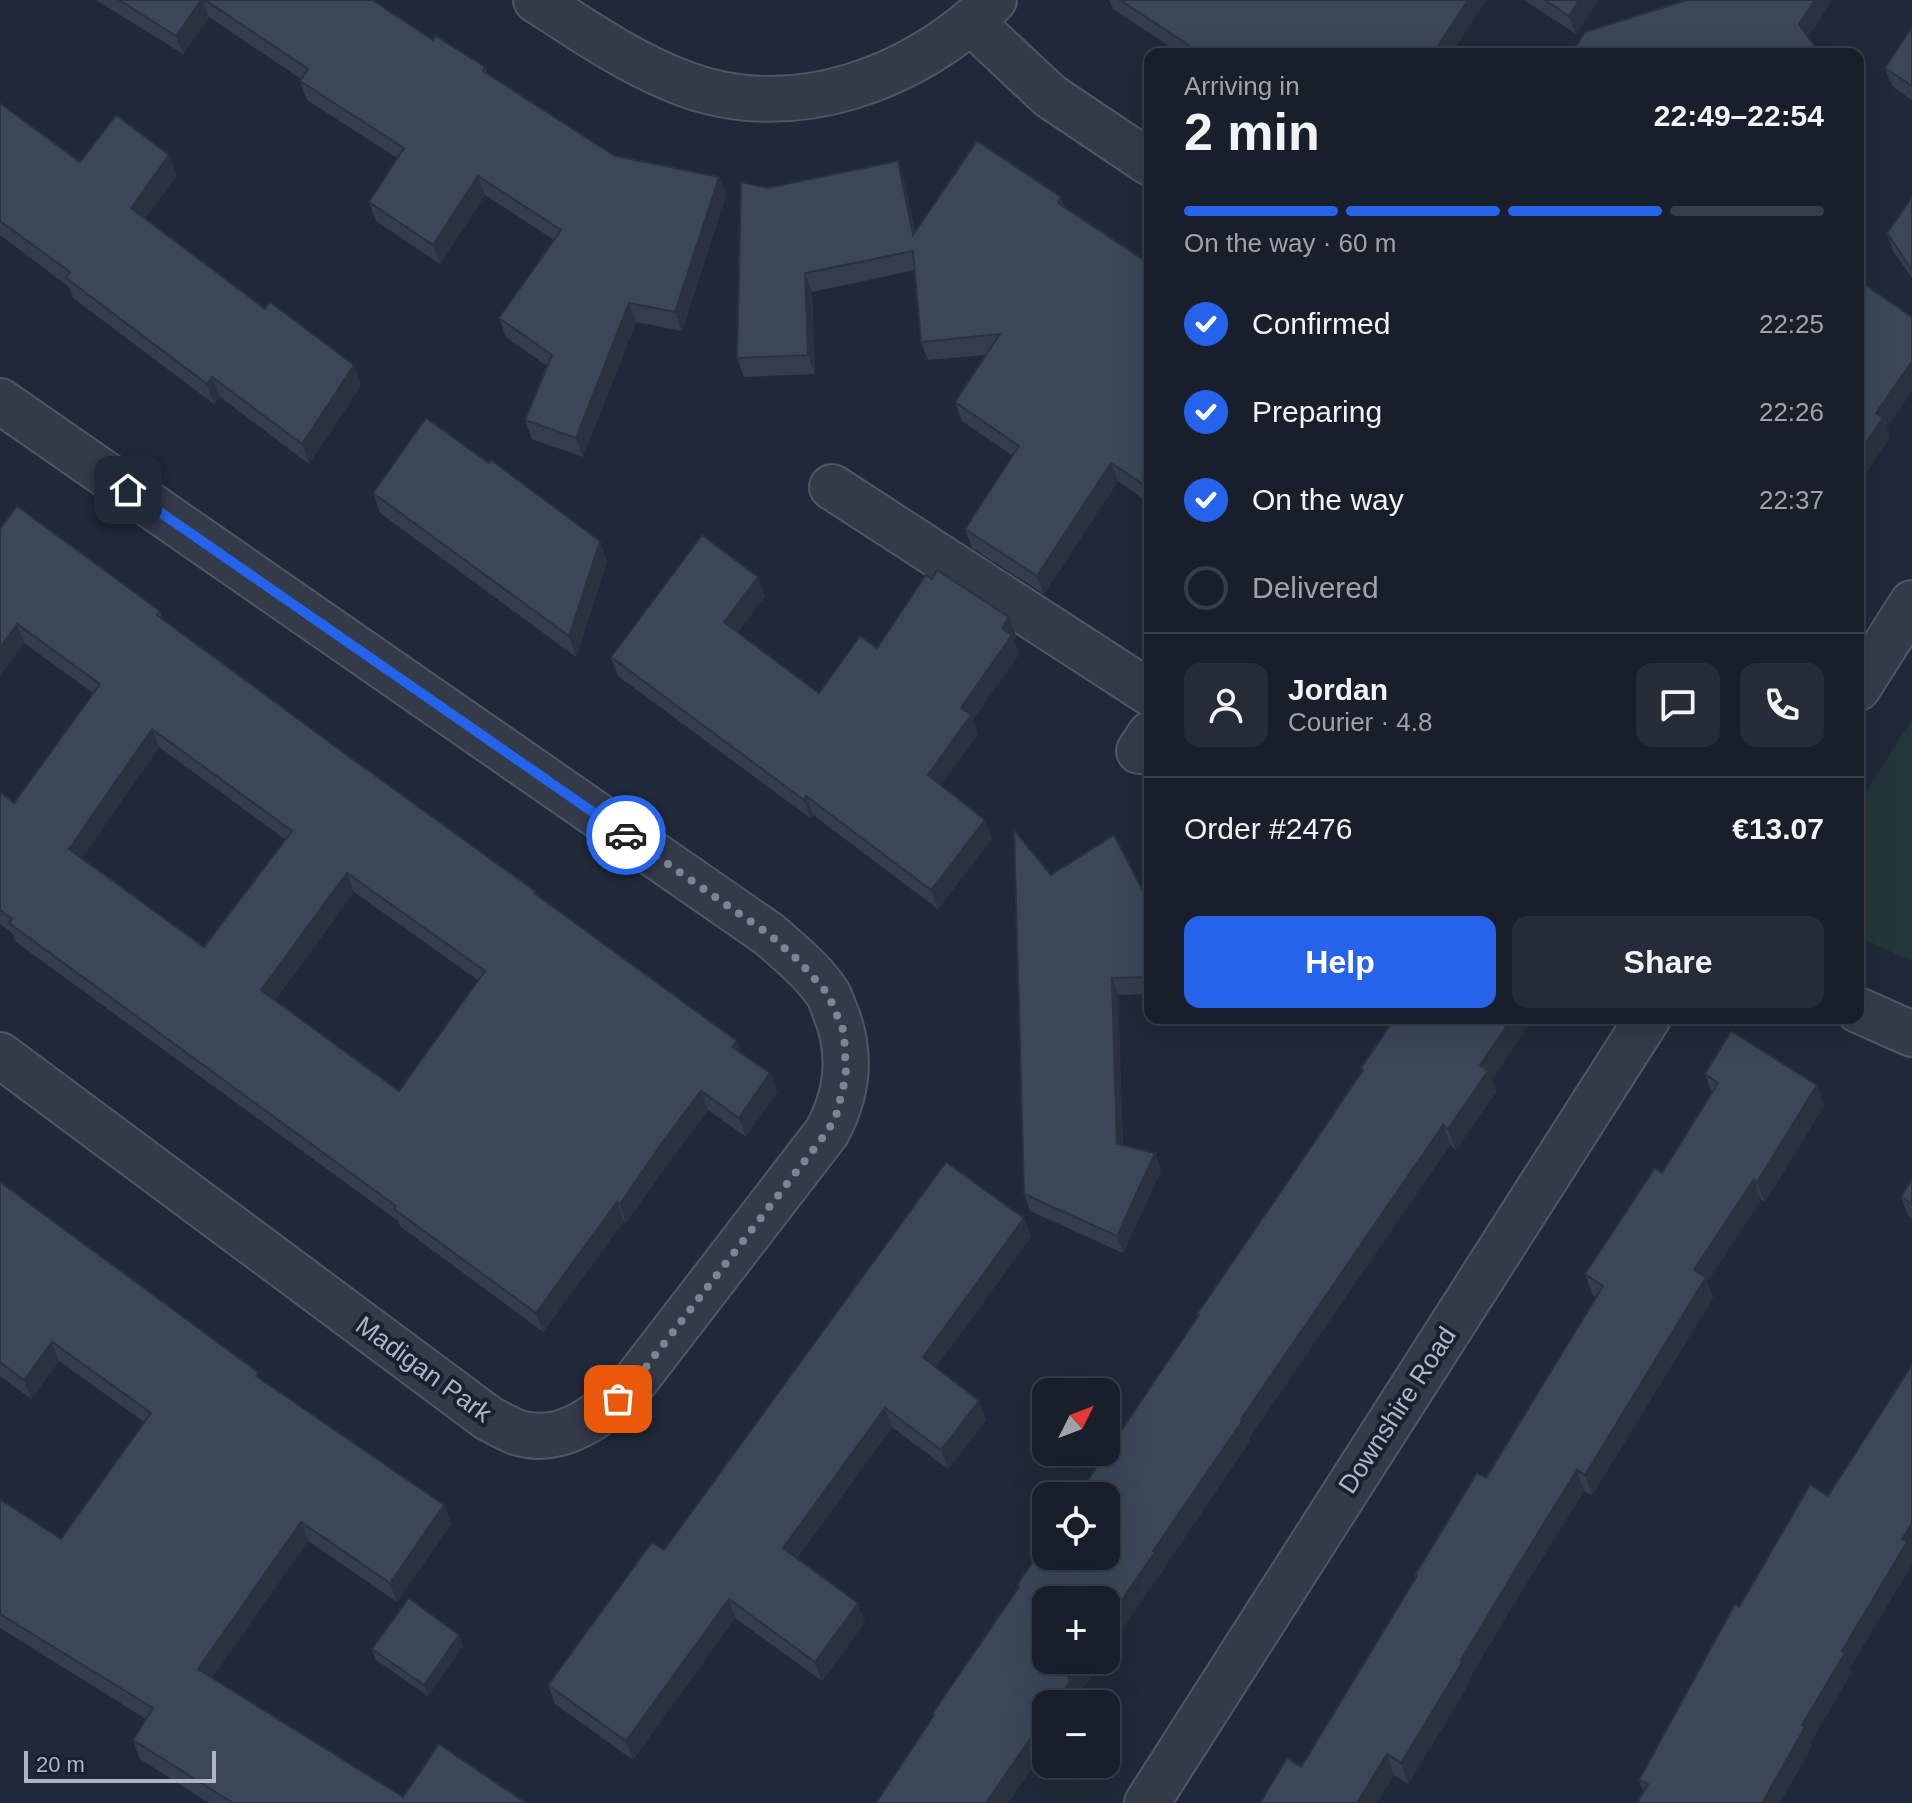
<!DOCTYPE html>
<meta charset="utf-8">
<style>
body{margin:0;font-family:Helvetica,sans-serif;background:#252c37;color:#f1f3f6;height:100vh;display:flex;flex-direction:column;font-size:30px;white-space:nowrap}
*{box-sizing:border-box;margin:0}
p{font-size:26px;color:#9fa2a9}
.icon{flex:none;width:44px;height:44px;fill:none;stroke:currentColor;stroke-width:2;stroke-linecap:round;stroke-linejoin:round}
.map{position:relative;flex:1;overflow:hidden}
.panel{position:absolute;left:1144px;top:48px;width:720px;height:976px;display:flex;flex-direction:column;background:#181f2b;border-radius:16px;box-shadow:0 8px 32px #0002,0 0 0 2px #363d47}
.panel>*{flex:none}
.needle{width:52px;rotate:48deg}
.tools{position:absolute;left:1032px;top:1378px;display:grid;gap:16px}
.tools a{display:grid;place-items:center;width:88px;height:88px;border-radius:16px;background:#181f2b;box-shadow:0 8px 32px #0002,0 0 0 2px #363d47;font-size:40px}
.scale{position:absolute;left:24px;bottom:20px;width:192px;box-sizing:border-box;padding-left:8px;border:4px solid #aeb6c6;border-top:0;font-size:22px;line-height:28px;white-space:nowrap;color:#aeb6c6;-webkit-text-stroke:6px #19202e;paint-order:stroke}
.pin{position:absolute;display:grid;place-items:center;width:68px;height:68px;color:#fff;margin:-34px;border-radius:16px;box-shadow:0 4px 12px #0006}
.courier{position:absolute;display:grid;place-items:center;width:80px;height:80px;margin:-40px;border:6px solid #2563eb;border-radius:50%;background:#fff;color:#222;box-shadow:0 2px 10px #0007}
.summary em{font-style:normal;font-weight:600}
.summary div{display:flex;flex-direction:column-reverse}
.summary{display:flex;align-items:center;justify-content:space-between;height:136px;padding:0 40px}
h1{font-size:52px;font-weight:600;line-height:60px}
.bar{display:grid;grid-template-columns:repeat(4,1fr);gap:12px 8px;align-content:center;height:96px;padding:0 40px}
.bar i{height:10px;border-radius:6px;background:#363d47}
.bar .current{background:#2563eb}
.bar p{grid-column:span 4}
.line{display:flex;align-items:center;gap:20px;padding:0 40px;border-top:2px solid #363d47}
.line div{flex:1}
.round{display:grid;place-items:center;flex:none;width:84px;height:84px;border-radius:16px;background:#252c37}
ol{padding:0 40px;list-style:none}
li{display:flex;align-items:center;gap:24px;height:88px}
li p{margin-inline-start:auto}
li .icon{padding:8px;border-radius:50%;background:#2563eb;color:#fff;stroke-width:4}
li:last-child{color:#9fa2a9}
li i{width:44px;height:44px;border:4px solid #363d47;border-radius:50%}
.button{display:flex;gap:16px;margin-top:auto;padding:16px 40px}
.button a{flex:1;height:92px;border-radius:16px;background:#2563eb;color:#fff;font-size:32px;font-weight:600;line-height:92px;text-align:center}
.button a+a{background:#252c37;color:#f1f3f6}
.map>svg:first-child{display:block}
.green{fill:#22363a}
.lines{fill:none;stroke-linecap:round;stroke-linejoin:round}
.minor-casing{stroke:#4e5664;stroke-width:48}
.minor{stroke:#333b49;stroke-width:44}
.wall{fill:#333d4d;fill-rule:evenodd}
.shaded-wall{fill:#29323e}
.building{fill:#3b4759;stroke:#29323e;stroke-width:2;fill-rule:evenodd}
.done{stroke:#7c8595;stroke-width:8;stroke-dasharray:0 14.4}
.route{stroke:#2563eb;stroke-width:10}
.labels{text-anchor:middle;stroke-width:8;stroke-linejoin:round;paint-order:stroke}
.street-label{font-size:26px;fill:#aeb6c6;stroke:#19202e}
</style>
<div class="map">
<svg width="1912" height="1803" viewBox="0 0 1912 1803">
<rect width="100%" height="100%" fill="#202939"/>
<path class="green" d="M1912,719V961L1860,938L1858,935V805Z"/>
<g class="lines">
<g class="minor-casing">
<g id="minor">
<path d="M536,0C584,31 631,64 685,84C794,124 916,79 994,0"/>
<path d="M971,22L1050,96L1150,163"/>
<path d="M0,401L770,935C790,953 813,971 828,994C831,999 833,1006 835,1011C852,1052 848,1093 827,1132L636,1380C605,1412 563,1448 516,1432C506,1428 497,1423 488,1418L0,1055"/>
<path d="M832,487L1150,693"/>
<path d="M1858,688L1912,603"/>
<path d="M1139,751L1150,734"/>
<path d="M1858,1010L1912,1034"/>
<path d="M1147,1803L1648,1018"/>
</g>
</g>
<use href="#minor" class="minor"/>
</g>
<g class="wall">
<path d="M96,0H372L433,40L485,67L488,75L615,156L719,177L726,196L682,331L636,322L583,457L532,439L525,420L547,366L506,337L499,318L554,240L485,195L440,264L376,221L369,202L397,158L307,100L300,81L301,79L209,17L183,54Z"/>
<path d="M1109,0H1486L1451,54H1181L1113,9Z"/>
<path d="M1524,0H1598L1576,34Z"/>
<path d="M1912,27V100L1892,86L1885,68Z"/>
<path d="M0,103L80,162L177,175L145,218L265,309L354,365L361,385L309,464L220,397L214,404L73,298L69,287L0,235Z"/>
<path d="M904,180L915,232L1061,197L1064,207L1150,264V504L1118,481L1044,594L972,548L965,529L1013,456L962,421L955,402L987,355L928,360L921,342L915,270L812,292L815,374L744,377L737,358L767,188Z"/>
<path d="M1912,197V278L1893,251L1887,233Z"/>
<path d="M373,493L600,541L607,562L576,657L380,513Z"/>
<path d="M17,506L160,611L163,619L351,758L535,891L537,895L741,1053L770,1073L777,1092L746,1137L708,1110L671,1159L626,1223L624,1221L543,1332L401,1227L398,1221L16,942L12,933L0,924V792L14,803L93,693L24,643L0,675ZM159,747L286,840L204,947L82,858ZM354,892L479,981L399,1091L275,1000Z"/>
<path d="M932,579L1009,617L1016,636L1014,640L1019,654L973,720L978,734L941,785L992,838L938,909L813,815L810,818L618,676L611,657L765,596L738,632L819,693L877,648Z"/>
<path d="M1051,875L1150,905V994L1118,995L1123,1145L1155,1153L1161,1171L1123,1253L1030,1211L1024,1194Z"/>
<path d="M1361,1068L1492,1080L1496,1092L1456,1150L1450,1145L1249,1438L1250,1441L1162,1571V1573L1046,1660H1102L1077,1697L1078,1701L1046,1704V1747L1008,1803H876L933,1717L932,1714L1018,1589L1017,1585L1198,1317L1197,1314L1362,1071Z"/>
<path d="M1705,1074L1824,1106L1765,1202L1761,1200L1707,1282L1713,1298L1592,1495L1584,1491L1524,1587L1469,1679L1470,1682L1408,1784L1394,1775L1301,1767L1416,1578L1415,1575L1486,1478L1596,1297L1592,1294L1585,1274L1662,1173L1712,1093Z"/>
<path d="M1912,1179V1219L1908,1216L1901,1197Z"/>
<path d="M0,1182L261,1380L444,1505L451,1524L397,1602L308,1541L212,1678L403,1797L526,1803H209L140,1759L133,1740L146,1719L0,1628V1499L61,1539L144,1422L59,1361L31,1399L0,1376Z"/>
<path d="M1024,1218L1031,1237L936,1367L979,1401L986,1420L948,1469L892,1427L797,1558L865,1622L822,1681L735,1618L633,1760L555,1704L548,1685L664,1550Z"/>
<path d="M1912,1554L1850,1668L1852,1672L1810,1743L1812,1746L1780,1803H1637L1643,1791L1639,1780L1739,1607Z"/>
<path d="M459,1635L463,1646L428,1696L376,1660L372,1649Z"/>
</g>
<g class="shaded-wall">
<path d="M201,0H203L209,17L183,54L176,36Z"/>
<path d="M1468,0H1486L1451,54H1433Z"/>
<path d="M1579,0H1598L1576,34L1569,16Z"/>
<path d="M1815,0H1832L1806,41L1799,24Z"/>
<path d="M169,155L177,175L138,228L131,208Z"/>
<path d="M898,161L904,180L920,254L913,235Z"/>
<path d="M478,176L485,195L440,264L433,245Z"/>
<path d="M719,177L726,196L682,331L675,312Z"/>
<path d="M805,273L812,292L815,374L808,355Z"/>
<path d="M629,303L636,322L583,457L576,438Z"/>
<path d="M1912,361V391L1887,428L1890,438L1858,485V455L1876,413Z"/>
<path d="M354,365L361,385L309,464L302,444Z"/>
<path d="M212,377L220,397L214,404L207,384Z"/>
<path d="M1111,463L1118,481L1044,594L1037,576Z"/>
<path d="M600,541L607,562L576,657L569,636Z"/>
<path d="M758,577L765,596L731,641L724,622Z"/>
<path d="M1009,617L1016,636L1014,640L1019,654L973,720L978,734L935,794L928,775L1002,628Z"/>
<path d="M17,624L24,643L0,675V648Z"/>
<path d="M152,729L159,747L76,867L69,849Z"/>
<path d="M806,796L813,815L810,818L804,800Z"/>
<path d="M985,820L992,838L938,909L931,890Z"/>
<path d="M347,873L354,892L268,1009L261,990Z"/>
<path d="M1112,978L1118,995L1123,1161L1117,1144Z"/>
<path d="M1512,1018H1534L1492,1080L1496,1092L1456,1150L1448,1129L1480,1065Z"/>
<path d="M737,1041L744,1060L732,1047Z"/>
<path d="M770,1073L777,1092L746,1137L739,1118Z"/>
<path d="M1817,1085L1824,1106L1765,1202L1757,1182Z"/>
<path d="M701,1091L708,1110L671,1159L626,1223L620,1204L664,1140Z"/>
<path d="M1443,1125L1450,1145L1249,1438L1250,1441L1106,1654V1623L1241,1419Z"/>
<path d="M1155,1153L1161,1171L1123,1253L1117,1236Z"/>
<path d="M1754,1179L1761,1200L1707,1282L1713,1298L1592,1495L1585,1475L1694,1270Z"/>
<path d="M617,1202L624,1221L543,1332L536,1313Z"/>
<path d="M1024,1218L1031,1237L930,1376L923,1357Z"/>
<path d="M52,1342L59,1361L31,1399L24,1380Z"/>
<path d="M979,1401L986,1420L948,1469L941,1450Z"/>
<path d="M885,1408L892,1427L790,1567L783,1548Z"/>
<path d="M1577,1470L1584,1491L1524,1587L1469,1679L1470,1682L1408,1784L1401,1763L1517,1567Z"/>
<path d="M444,1505L451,1524L397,1602L390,1583Z"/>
<path d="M301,1522L308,1541L205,1688L198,1669Z"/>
<path d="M1912,1523V1565L1850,1668L1852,1672L1810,1743L1812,1746L1780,1803H1762L1842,1651L1902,1539Z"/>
<path d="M729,1599L735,1618L633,1760L626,1741Z"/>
<path d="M858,1603L865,1622L822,1681L815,1662Z"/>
<path d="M459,1635L463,1646L428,1696L424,1685Z"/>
<path d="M1080,1660H1102L1077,1697L1078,1701L1076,1704H1054L1068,1678Z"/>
<path d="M1046,1716V1747L1008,1803H986Z"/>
<path d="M1387,1754L1394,1775L1377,1803H1357Z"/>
</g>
<g class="building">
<path d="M119,0H201L176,36Z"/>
<path d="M205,0H372L433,40L436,36L485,67L483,71L615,156L719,177L675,312L629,303L576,438L525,420L552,355L499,318L561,230L478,176L433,245L369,202L404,148L300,81L308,69Z"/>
<path d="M1120,0H1468L1433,54H1202Z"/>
<path d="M1545,0H1579L1569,16Z"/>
<path d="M1687,0H1815L1799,24L1820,54H1571L1585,32Z"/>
<path d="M1912,27V86L1885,68Z"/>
<path d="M0,103L80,162L116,115L169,155L131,208L265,309L270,302L354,365L302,444L212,377L207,384L66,278L70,272L0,221Z"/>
<path d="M977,141L1061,197L1058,203L1150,264V489L1111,463L1037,576L965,529L1019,446L955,402L1000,334L921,342L913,251L805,273L808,355L737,358L741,182L767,188L898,161L913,235Z"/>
<path d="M1912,197V270L1887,233Z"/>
<path d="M1858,280L1912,317V361L1876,413L1883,418L1858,455Z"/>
<path d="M426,418L489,463L491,460L600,541L569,636L373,493Z"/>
<path d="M17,506L160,611L157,615L351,758L535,891L534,893L737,1041L732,1047L770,1073L739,1118L701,1091L664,1140L620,1204L617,1202L536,1313L394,1209L396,1206L9,923L12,919L0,910V792L14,803L100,684L17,624L0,648V529ZM152,729L292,831L204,947L69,849ZM347,873L485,971L399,1091L261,990Z"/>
<path d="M702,535L758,577L724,622L819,693L860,636L877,648L926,575L932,579L937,570L1009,617L1002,628L1012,635L961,708L971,715L928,775L985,820L931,890L806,796L804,800L611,657Z"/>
<path d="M1014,830L1051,875L1114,835L1150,905V977L1112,978L1117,1144L1155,1153L1117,1236L1024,1194Z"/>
<path d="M1395,1018H1512L1480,1065L1488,1071L1448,1129L1443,1125L1241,1419L1243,1420L1153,1551L1155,1552L1106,1623V1600H1046V1660H1080L1068,1678L1071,1680L1054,1704H1046V1716L986,1803H876L934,1715L932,1714L1019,1587L1017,1585L1046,1542V1556H1106V1496H1077L1199,1315L1197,1314L1284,1187L1363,1070L1361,1068Z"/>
<path d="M1731,1031L1817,1085L1757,1182L1754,1179L1694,1270L1706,1277L1585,1475L1577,1470L1517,1567L1461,1660L1463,1661L1401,1763L1387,1754L1357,1803H1260L1287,1758L1301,1767L1417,1576L1415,1575L1477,1473L1486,1478L1603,1286L1585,1274L1655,1168L1662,1173L1718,1083L1705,1074Z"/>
<path d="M946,1162L1024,1218L923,1357L979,1401L941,1450L885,1408L783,1548L858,1603L815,1662L729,1599L626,1741L548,1685L652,1542L664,1550Z"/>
<path d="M1912,1179V1204L1901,1197Z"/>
<path d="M0,1182L258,1372L256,1376L444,1505L390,1583L301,1522L198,1669L403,1797L439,1744L526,1803H233L133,1740L153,1708L0,1614V1499L61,1539L151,1413L52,1342L24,1380L0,1362Z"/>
<path d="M1912,1365V1523L1902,1539L1907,1542L1842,1651L1845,1653L1802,1725L1805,1727L1762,1803H1637L1648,1784L1639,1780L1735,1604L1739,1607L1810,1485L1828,1496Z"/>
<path d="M409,1598L459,1635L424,1685L372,1649Z"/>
</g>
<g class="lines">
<path class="done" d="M618,1399L636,1380L827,1132L836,1116L846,1076L844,1032L828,994L799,961L770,935L626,835"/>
<path class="route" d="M128,490L626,835"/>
</g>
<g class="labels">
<g class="street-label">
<text transform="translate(424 1369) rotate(36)" y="9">Madigan Park</text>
<text transform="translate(1397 1410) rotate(-57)" y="9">Downshire Road</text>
</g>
</g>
</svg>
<div class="tools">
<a><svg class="needle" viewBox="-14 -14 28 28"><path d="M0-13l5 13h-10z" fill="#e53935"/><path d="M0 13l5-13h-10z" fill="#9fa2a9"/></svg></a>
<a><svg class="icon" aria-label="locate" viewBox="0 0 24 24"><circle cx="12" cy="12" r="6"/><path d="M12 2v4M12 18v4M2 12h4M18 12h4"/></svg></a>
<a>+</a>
<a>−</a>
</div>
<div class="scale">20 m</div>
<div class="pin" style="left:618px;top:1399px;background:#ea580c"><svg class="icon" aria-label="bag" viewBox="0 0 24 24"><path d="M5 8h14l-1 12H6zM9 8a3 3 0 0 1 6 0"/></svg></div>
<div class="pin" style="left:128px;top:490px;background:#1f2937"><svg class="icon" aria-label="home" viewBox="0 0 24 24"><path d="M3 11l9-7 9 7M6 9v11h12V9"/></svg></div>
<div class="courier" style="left:626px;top:835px"><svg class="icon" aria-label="car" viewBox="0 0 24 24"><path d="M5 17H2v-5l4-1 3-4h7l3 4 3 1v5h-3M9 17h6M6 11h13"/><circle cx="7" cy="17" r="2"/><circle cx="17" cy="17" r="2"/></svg></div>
<section class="panel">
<div class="summary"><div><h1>2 min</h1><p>Arriving in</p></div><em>22:49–22:54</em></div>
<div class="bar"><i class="current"></i><i class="current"></i><i class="current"></i><i></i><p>On the way · 60 m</p></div>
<ol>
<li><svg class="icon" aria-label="check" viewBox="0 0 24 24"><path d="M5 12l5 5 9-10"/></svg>Confirmed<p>22:25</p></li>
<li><svg class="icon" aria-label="check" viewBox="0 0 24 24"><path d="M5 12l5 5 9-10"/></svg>Preparing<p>22:26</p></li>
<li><svg class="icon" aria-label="check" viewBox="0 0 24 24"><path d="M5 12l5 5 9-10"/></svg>On the way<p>22:37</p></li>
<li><i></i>Delivered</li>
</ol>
<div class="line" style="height:144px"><a class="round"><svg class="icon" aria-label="person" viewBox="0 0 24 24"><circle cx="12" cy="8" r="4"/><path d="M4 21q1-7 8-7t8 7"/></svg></a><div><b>Jordan</b><p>Courier · 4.8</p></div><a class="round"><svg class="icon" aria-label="chat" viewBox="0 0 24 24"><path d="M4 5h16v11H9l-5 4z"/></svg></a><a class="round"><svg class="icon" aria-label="phone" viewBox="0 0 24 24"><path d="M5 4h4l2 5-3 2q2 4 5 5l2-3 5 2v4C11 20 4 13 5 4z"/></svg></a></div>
<div class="line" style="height:104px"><div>Order #2476</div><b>€13.07</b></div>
<div class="button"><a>Help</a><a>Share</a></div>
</section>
</div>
